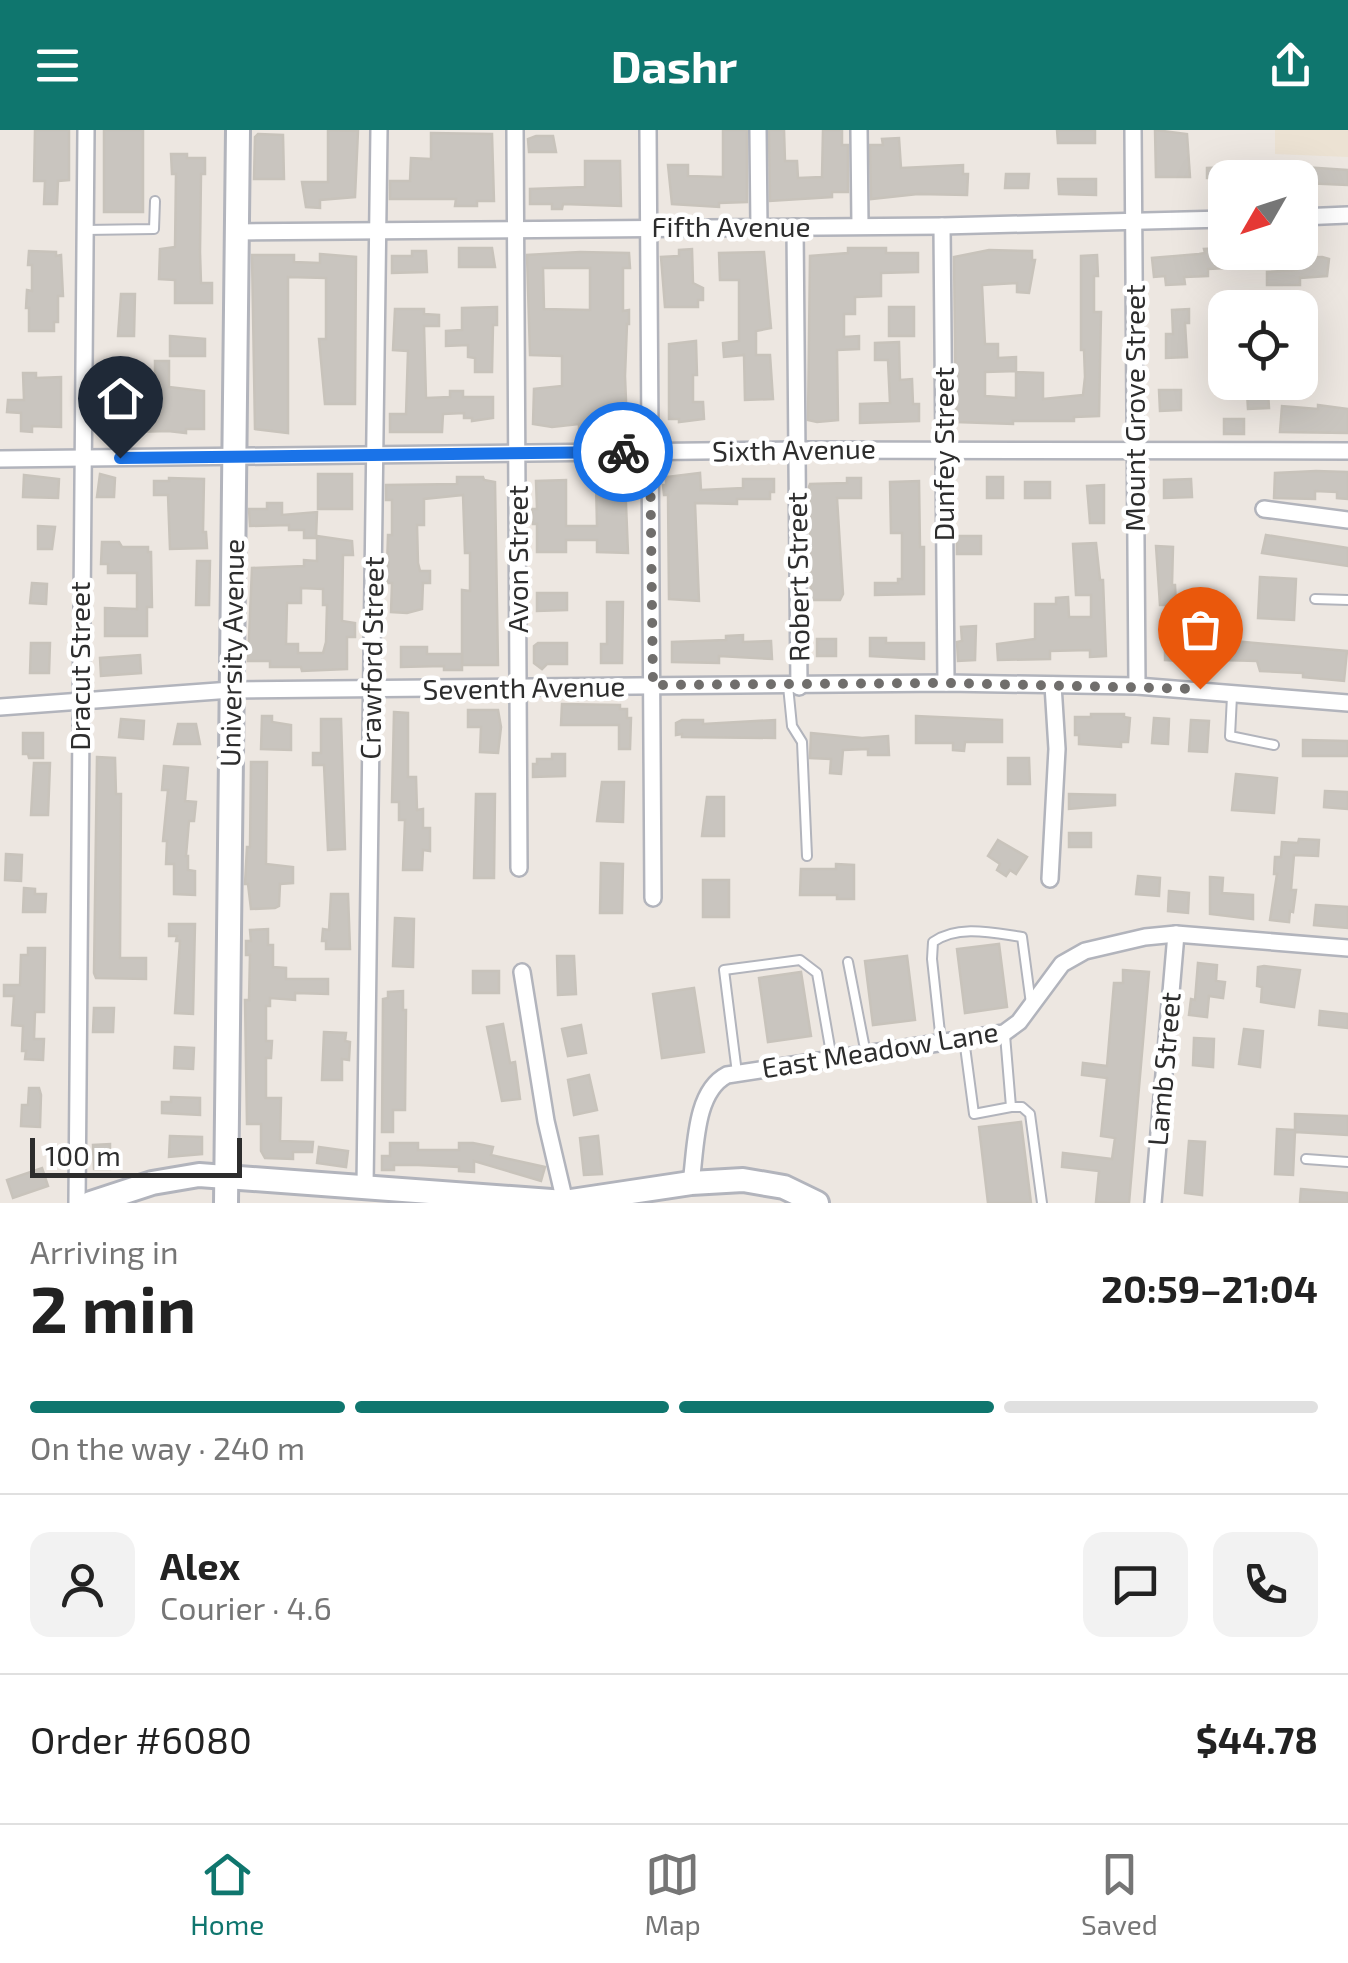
<!DOCTYPE html>
<meta charset="utf-8">
<style>
body{margin:0;font-family:"Exo 2",sans-serif;background:#f2f2f2;color:#222;height:100vh;display:flex;flex-direction:column;font-size:38px;white-space:nowrap}
*{box-sizing:border-box;margin:0}
p{font-size:32px;color:#767676}
.icon{flex:none;width:55px;height:55px;fill:none;stroke:currentColor;stroke-width:2;stroke-linecap:round;stroke-linejoin:round}
.map{position:relative;height:1073px;overflow:hidden}
.drawer{display:flex;flex-direction:column;background:#fff;flex:1}
.drawer>*{flex:none}
.needle{width:65px;rotate:231deg}
.buttons{position:absolute;left:1208px;top:30px;display:grid;gap:20px}
.buttons a{display:grid;place-items:center;width:110px;height:110px;border-radius:20px;background:#fff;box-shadow:0 10px 40px #0002;font-size:50px}
.scale{position:absolute;left:30px;bottom:25px;width:212px;box-sizing:border-box;padding-left:10px;border:5px solid #2d2d2d;border-top:0;font-size:28px;line-height:35px;white-space:nowrap;color:#2d2d2d;-webkit-text-stroke:8px #fff;paint-order:stroke}
.pin{position:absolute;display:grid;place-items:center;width:85px;height:85px;color:#fff;margin:-102px -42px;border-radius:50% 50% 50% 0;rotate:-45deg;box-shadow:0 0 10px #0007}
.pin .icon{rotate:45deg}
.courier{position:absolute;display:grid;place-items:center;width:100px;height:100px;margin:-50px;border:8px solid #1a73e8;border-radius:50%;background:#fff;color:#222;box-shadow:0 2px 12px #0007}
.summary em{font-style:normal;font-weight:700}
.summary div{display:flex;flex-direction:column-reverse}
.summary{display:flex;align-items:center;justify-content:space-between;height:170px;padding:0 30px}
h1{font-size:65px;font-weight:700;line-height:75px}
.bar{display:grid;grid-template-columns:repeat(4,1fr);gap:15px 10px;align-content:center;height:120px;padding:0 30px}
.bar i{height:12px;border-radius:8px;background:#e0e0e0}
.bar .selected{background:#0f766e}
.bar p{grid-column:span 4}
.line{display:flex;align-items:center;gap:25px;padding:0 30px;border-top:2px solid #e0e0e0}
.line div{flex:1}
.round{display:grid;place-items:center;flex:none;width:105px;height:105px;border-radius:20px;background:#f2f2f2}
header{display:flex;justify-content:space-between;align-items:center;height:130px;padding:0 30px;background:#0f766e;color:#fff;font-size:45px;font-weight:700}
.menu{display:flex;justify-content:space-around;align-items:center;height:140px;border-top:2px solid #e0e0e0;background:#fff;font-size:28px;color:#767676}
.menu a{display:grid;justify-items:center;gap:5px}
.menu .selected{color:#0f766e}
.map>svg:first-child{display:block}
.education{fill:#ece2d3}
.building{fill:#c9c5bf;stroke:#c8c3bb;stroke-width:2.5;fill-rule:evenodd}
.lines{fill:none;stroke-linecap:round;stroke-linejoin:round}
.lane-casing{stroke:#b2b4bc;stroke-width:12}
.street-casing{stroke:#b2b4bc;stroke-width:20}
.secondary-casing{stroke:#b2b4bc;stroke-width:28}
.lane{stroke:#fff;stroke-width:8}
.street{stroke:#fff;stroke-width:15}
.secondary{stroke:#fff;stroke-width:22}
.done{stroke:#706e6c;stroke-width:10;stroke-dasharray:0 18}
.route{stroke:#1a73e8;stroke-width:12}
.labels{text-anchor:middle;stroke-width:9;stroke-linejoin:round;paint-order:stroke}
.street-label{font-size:28px;fill:#2d2d2d;stroke:#fff}
</style>
<header><svg class="icon" aria-label="menu" viewBox="0 0 24 24"><path d="M4 6h16M4 12h16M4 18h16"/></svg>Dashr<svg class="icon" aria-label="share" viewBox="0 0 24 24"><path d="M12 15V3M7 8l5-5 5 5M5 13v7h14v-7"/></svg></header>
<div class="map">
<svg width="1348" height="1073" viewBox="0 0 1348 1073">
<rect width="100%" height="100%" fill="#ede7e1"/>
<path class="education" d="M1275,0H1348V27L1275,24Z"/>
<g class="building">
<path d="M35,0H69V50L58,51L57,74H44L45,51H34Z"/>
<rect x="104" y="0" width="39" height="82"/>
<path d="M328,0L358,1L355,67L320,70V78L306,77L302,52H328Z"/>
<path d="M723,0H747V72L719,73V77L672,74L668,35H688V46L723,47Z"/>
<path d="M769,0H784L785,31H797L798,48L822,47L823,0H842V15H848V62H832V67L770,71Z"/>
<path d="M1057,0H1095V13H1058Z"/>
<path d="M1155,0L1187,4L1190,47H1156Z"/>
<path d="M431,3L492,4L494,71H477V76H455L456,69H390V51H410L411,28L431,29Z"/>
<path d="M258,4L283,5L284,49H254L255,7Z"/>
<path d="M536,6H553L556,22H529L528,9Z"/>
<path d="M899,8L901,38L963,35V44H968L967,65L918,64L871,69L870,15H883L882,9Z"/>
<path d="M171,24H187V28H205V44H201L200,122L201,153H212V173H175V150L159,149L160,119L175,117L176,44H172Z"/>
<path d="M585,31H620L621,76L563,74L562,79H552V74H530V59L585,57Z"/>
<path d="M1259,36V48H1207V38Z"/>
<path d="M1303,37L1348,40V55L1303,53Z"/>
<path d="M1006,44H1029L1028,58H1005Z"/>
<path d="M1058,49H1096V65L1059,64Z"/>
<path d="M459,118H492L495,137H459Z"/>
<path d="M848,118H886V123H918V142L881,143V166L855,167V184H844V207L859,206V219L837,220L838,290L817,292L808,290L810,126L848,123Z"/>
<path d="M1225,118L1226,138L1208,139V146L1184,147L1185,154L1166,155L1165,146L1154,147L1152,128L1199,124L1205,123L1204,119Z"/>
<path d="M692,119L693,153L703,158V170H698V177H665L661,127L679,126V120Z"/>
<path d="M989,120L1032,121V130H1035L1029,163L1017,162V153L982,155L985,214H998V228L1016,227V241L985,242V266L1016,268V242L1043,243V269L1083,265L1085,247L1084,220H1081V126L1097,125L1098,146H1094V182H1101L1099,286L1074,287V291H1013V294L956,292L954,127Z"/>
<path d="M29,121L56,122V126L61,125L63,166H58V192H54V201H29V178H26L27,160L32,161V135H28Z"/>
<path d="M412,121H426L427,142L392,143V126H412Z"/>
<path d="M580,122L629,123L630,138H623V181L629,180V194H627L625,246L627,295L596,298H579V294L552,297L533,294L534,259L562,256V226L530,225L527,125ZM543,138H590V180L544,179Z"/>
<path d="M764,122L771,198L756,201V225H770L773,269L745,270L744,225L724,227L723,213L739,211V150H720L719,123Z"/>
<path d="M320,124L356,127L355,274H325L319,209H326V148L288,147V303L255,299L252,125H294V132L320,133Z"/>
<path d="M1322,127L1329,129L1327,146L1300,148V155H1267V142L1297,140V128Z"/>
<path d="M121,164H135L134,206H118Z"/>
<path d="M497,177V195H493L492,242H475V228L468,227V215L446,216V201L462,200V178Z"/>
<rect x="889" y="177" width="25" height="29"/>
<path d="M395,179H424V184L439,185V196H424L426,268L450,267V261H463V267H493V288L472,291V288H464V283L443,284L442,302H390V284H406L408,221L393,220Z"/>
<path d="M1189,179V193H1185L1187,227L1166,228V204H1173L1172,180Z"/>
<path d="M170,206L205,209V226H170Z"/>
<path d="M696,211L697,245H693V272H703L704,289L679,292V289H669V214Z"/>
<path d="M899,212L900,250L912,249L913,274H919V291L860,293V274L890,273L888,230H875V213Z"/>
<path d="M118,231H134L133,252H98V235H118Z"/>
<path d="M155,231H169V257L204,261V299H186V303L168,301L99,303L102,278H132L131,265H155Z"/>
<path d="M23,243H36V248L61,247V297L32,296V302L21,301V283L7,282L8,270H24Z"/>
<path d="M1159,260H1181V280L1160,281Z"/>
<path d="M1268,261L1269,278L1248,279L1247,262Z"/>
<path d="M1318,275L1348,279V303L1280,302L1282,276L1318,279Z"/>
<rect x="1224" y="289" width="20" height="15"/>
<path d="M1316,341L1348,342V369L1337,368V362L1315,361V369L1274,368L1275,343Z"/>
<path d="M700,343L701,360L743,358V349H774V362H770V369H737V374L695,373L699,471L669,469L668,365H664L663,355H666V347Z"/>
<path d="M100,344L115,348L114,367H97Z"/>
<rect x="318" y="344" width="34" height="35"/>
<path d="M24,345L59,349L58,368L23,367Z"/>
<path d="M457,347H483L484,350L495,352L498,535H462V460L470,461V423H465L463,365L424,369V395H417L418,433L420,441H430V453H423L422,479L407,483L391,482L392,453H387V436L388,405H392V370H386V355L457,354Z"/>
<rect x="987" y="347" width="16" height="21"/>
<path d="M169,348L204,349L203,402H206L207,418L170,419L168,365H154V351H169Z"/>
<path d="M847,348H861V368H837L843,464L840,470H811L809,357L810,354L847,353Z"/>
<path d="M1191,349L1192,367L1164,368V350Z"/>
<path d="M566,350V396H597L596,351L625,350L628,423L597,422V410H566V422H537V394H533L532,379H537L536,351Z"/>
<path d="M919,351L920,417H924V464L875,465V453H898V449H902V403H891L890,352Z"/>
<rect x="1025" y="352" width="25" height="16"/>
<path d="M1104,355V393H1090L1087,356Z"/>
<path d="M267,373H282V385L317,382L316,408H304V400H289V395L250,396L249,379H267Z"/>
<path d="M38,396L55,397L52,419H38Z"/>
<path d="M1266,405L1348,418V436L1262,423Z"/>
<path d="M317,406L352,411L353,425H343L342,491L355,493V507H347V539L302,541L301,537H270V531H248L252,438L304,436V430L317,431ZM301,458L323,459V475H327L326,512L323,523H298V514H286L287,473H301Z"/>
<rect x="957" y="406" width="24" height="18"/>
<path d="M102,412H119L122,417H148V422H151L152,477H147V506H105V478L137,479V443H108V434H101Z"/>
<path d="M1096,413L1100,450H1103L1106,526L1090,527V520L1050,521V529L998,530L997,514L1035,509V474H1056V468L1068,467L1069,487H1091V465H1076L1073,414Z"/>
<path d="M1156,416L1173,417L1172,455H1175L1176,475H1160Z"/>
<path d="M197,431H210L209,475H196Z"/>
<path d="M1260,447L1296,449L1294,490L1258,488Z"/>
<path d="M32,453L47,454L46,474L30,473Z"/>
<path d="M537,463H567V480L537,481Z"/>
<path d="M607,472H623L622,533H601V514H607Z"/>
<path d="M976,496L975,530L958,531L957,512L962,511L961,497Z"/>
<path d="M743,505V512L771,511L772,529L719,526V533L672,532V512L726,510V506Z"/>
<path d="M870,508H886V513H924V529L870,526Z"/>
<rect x="817" y="509" width="19" height="17"/>
<path d="M1199,509V532L1165,530V511Z"/>
<path d="M1222,510L1347,521L1344,551L1303,547V543L1260,541L1257,531L1222,530Z"/>
<path d="M31,513H50L49,543H30Z"/>
<path d="M538,513H567V534H547L542,539L534,533V516Z"/>
<path d="M401,517H427V524H462V540H444V536L401,537Z"/>
<path d="M140,525L141,543L101,546L100,528Z"/>
<path d="M562,574L620,575V579H627V588H631L630,619H619V595H561Z"/>
<path d="M468,580H498L501,597L498,623L480,622L481,597H468Z"/>
<path d="M394,582L408,583V647H416L417,680L423,679V698H430V721L423,720L422,740H403L405,690H399V672H392Z"/>
<path d="M1091,584H1124V587L1130,588L1128,612H1121V617L1079,614V605H1075V587H1091Z"/>
<path d="M262,586H272V592L291,595V620L261,619Z"/>
<path d="M916,586L1002,590V612H965L964,621L953,620V613H916Z"/>
<path d="M1154,588L1169,589L1168,614L1152,613Z"/>
<path d="M121,589L144,591L143,609L119,607Z"/>
<path d="M321,589H341L345,719L328,720L324,635H313V623H321Z"/>
<path d="M682,590H703V594L775,590V608L682,607V604L676,605V593Z"/>
<path d="M1191,590L1209,591L1207,622L1189,621Z"/>
<path d="M178,594H196L200,614H174Z"/>
<path d="M23,603H43V628H29L28,624H23Z"/>
<path d="M811,603L862,608L888,606L889,625H868V619L843,620L841,644L830,643L831,629L810,628Z"/>
<path d="M1303,610L1348,611V626H1303Z"/>
<path d="M552,624H565V646L533,647V634H537V629H552Z"/>
<path d="M97,627L115,628L116,664H121L120,828H146V849L96,848L94,843Z"/>
<path d="M1008,628H1029L1030,654H1008Z"/>
<path d="M251,632H267L266,734L293,737V753L280,754L279,776L275,778L251,779L248,754H245L247,717H250Z"/>
<path d="M34,633H50L48,685H31Z"/>
<path d="M164,636L188,638L185,671L196,672L194,691H189L186,726H188V740L195,741V765L174,764V734H166L167,711H163L168,660H162Z"/>
<path d="M1236,644L1277,648L1274,683L1232,680Z"/>
<path d="M602,652H624L623,692L597,691Z"/>
<path d="M1325,661L1348,662V679L1324,677Z"/>
<path d="M476,664H495L494,748H474Z"/>
<path d="M1069,664L1115,665V675L1069,679Z"/>
<path d="M707,667H724V706H702Z"/>
<rect x="1069" y="703" width="22" height="14"/>
<path d="M1299,709L1319,710L1318,726L1294,725L1291,760H1296L1293,782L1290,781L1289,792L1270,790L1277,744H1274L1275,727H1281L1282,712L1298,713Z"/>
<path d="M998,710L1027,727L1016,744L1010,740L1006,746L997,740L1000,734L988,726Z"/>
<path d="M6,724L22,725L21,751L5,750Z"/>
<path d="M601,733L623,734L622,783H600Z"/>
<path d="M836,734L854,735V769H837V765H800L801,739H836Z"/>
<path d="M1138,746L1160,748L1159,766L1136,764Z"/>
<path d="M1210,747L1223,748L1222,763L1253,765V789L1210,784Z"/>
<rect x="703" y="750" width="26" height="37"/>
<path d="M24,758L35,759V764H46L45,782H23Z"/>
<path d="M1169,761L1189,763L1188,783L1168,781Z"/>
<path d="M331,764H348L350,819H326V811H322L323,799L329,800Z"/>
<path d="M1316,775L1348,777V798L1314,795Z"/>
<path d="M395,788L414,789L413,837L393,836Z"/>
<path d="M169,794H195L193,884L175,883L180,811H176L177,806H169Z"/>
<path d="M268,799V815H273V837L286,838V849H328V864L295,863V870L270,868V876H266V911H272L271,928H266V968H281L280,1011L313,1012L312,1022H293V1029L265,1028L261,1021V994H247L245,870H249L250,825H246V811H251L250,800Z"/>
<path d="M999,814L1007,877L965,883L957,819Z"/>
<path d="M28,818H45L44,882H35L34,909H44L43,930L25,929L26,921H22L23,896L12,895L14,866H4V855H20L21,825H28Z"/>
<path d="M557,826H574L576,864L558,865Z"/>
<path d="M907,826L915,890L873,895L865,831Z"/>
<path d="M1198,833L1217,835L1216,851L1225,852L1223,868L1209,866L1207,887L1189,885L1191,869L1195,870Z"/>
<path d="M1264,836L1300,840L1294,877L1261,872L1262,857L1257,856L1258,837Z"/>
<path d="M1123,840L1149,842L1129,1073H1110L1096,1072L1099,1041L1062,1037L1063,1023L1112,1029L1115,1008L1101,1006L1107,948L1082,945L1083,933L1107,936L1114,853H1123Z"/>
<rect x="473" y="841" width="26" height="22"/>
<path d="M801,842L811,906L768,912L759,848Z"/>
<path d="M694,858L704,922L662,928L653,864Z"/>
<path d="M403,861V880H406L405,980H393V1002H382L383,869L388,868V862Z"/>
<path d="M94,878H114L113,902H93Z"/>
<path d="M1320,881L1348,884V898L1319,895Z"/>
<path d="M503,894L510,933L515,932L520,969L502,971L487,897Z"/>
<path d="M581,895L586,923L568,926L562,899Z"/>
<path d="M1244,899L1263,901L1260,937L1239,934Z"/>
<path d="M324,902L346,903L345,911L350,912L349,930L342,929V950H322Z"/>
<path d="M1194,908L1214,909L1213,937L1193,935Z"/>
<path d="M175,917L194,918L193,939L174,938Z"/>
<path d="M589,945L597,980L574,985L568,950Z"/>
<path d="M29,958H39L41,965L40,997L21,996L22,975H28Z"/>
<path d="M171,967L200,968V985L162,983V972H171Z"/>
<path d="M1295,984L1348,986V1005L1295,1002L1293,1045L1275,1044L1277,999L1295,1000Z"/>
<path d="M1021,992L1031,1073H988L979,997Z"/>
<path d="M170,1006L202,1007V1024L169,1027Z"/>
<path d="M598,1006L602,1044L584,1045L580,1008Z"/>
<path d="M1189,1011L1205,1012L1202,1065L1185,1063Z"/>
<path d="M390,1013H418V1020H459V1013H473L493,1017L491,1025L545,1037L541,1051L474,1031V1042L459,1041V1037L418,1035H394V1040H382V1026H390Z"/>
<path d="M110,1014V1039H94L93,1015Z"/>
<path d="M319,1017L348,1021L346,1037L317,1033Z"/>
<path d="M42,1038L48,1056L13,1068L7,1050Z"/>
<path d="M1301,1059L1348,1063V1073L1300,1072Z"/>
</g>
<g class="lines">
<g class="lane-casing">
<g id="lane">
<path d="M85,100L154,99L155,71"/>
<path d="M1315,469L1348,470"/>
<path d="M788,556L792,596L802,612L807,726"/>
<path d="M1232,566L1230,606L1274,615"/>
<path d="M848,832L866,924"/>
<path d="M964,909L974,984L1011,977L1005,905"/>
<path d="M941,912L932,829L933,812C958,794 994,803 1022,807L1031,874"/>
<path d="M737,943L724,840L800,830L817,843L832,929"/>
<path d="M1011,977H1022L1030,984L1042,1073"/>
<path d="M1306,1029L1348,1032"/>
</g>
</g>
<g class="street-casing">
<g id="street">
<path d="M515,0L519,738"/>
<path d="M648,0L653,768"/>
<path d="M758,0L759,98"/>
<path d="M859,0L860,96"/>
<path d="M1133,0L1137,556"/>
<path d="M1300,87L1348,85"/>
<path d="M942,96L946,553"/>
<path d="M795,97L799,557"/>
<path d="M237,102L942,96L1225,89"/>
<path d="M0,329L796,320L1348,321"/>
<path d="M1264,379L1348,390"/>
<path d="M0,577L231,560L946,553L1137,556L1348,573"/>
<path d="M1050,749L1057,619L1053,555"/>
<path d="M522,842L546,991L565,1072"/>
<path d="M691,1053C696,1019 694,962 727,945L1004,903L1019,892L1062,834L1085,821L1145,807L1176,804L1348,818"/>
<path d="M365,1056L379,0"/>
<path d="M77,1073L86,0"/>
<path d="M1153,1073L1176,804"/>
</g>
</g>
<g class="secondary-casing">
<g id="secondary">
<path d="M91,1073L152,1053L199,1045L565,1072L691,1053L743,1050L784,1057L817,1073"/>
<path d="M226,1073L238,0"/>
</g>
</g>
<use href="#lane" class="lane"/>
<use href="#street" class="street"/>
<use href="#secondary" class="secondary"/>
</g>
<g class="lines">
<path class="done" d="M623,322H650L653,555L946,553L1200,559"/>
<path class="route" d="M120,328L623,322"/>
</g>
<g class="labels">
<g class="street-label">
<text x="731" y="107">Fifth Avenue</text>
<text transform="translate(1135 278) rotate(-90)" y="10">Mount Grove Street</text>
<text transform="translate(794 320) rotate(-1)" y="10">Sixth Avenue</text>
<text transform="translate(944 324) rotate(-90)" y="10">Dunfey Street</text>
<text transform="translate(518 429) rotate(-90)" y="10">Avon Street</text>
<text transform="translate(798 447) rotate(-91)" y="10">Robert Street</text>
<text transform="translate(232 523) rotate(-89)" y="10">University Avenue</text>
<text transform="translate(372 528) rotate(-89)" y="10">Crawford Street</text>
<text transform="translate(80 536) rotate(-90)" y="10">Dracut Street</text>
<text transform="translate(524 558) rotate(-1)" y="10">Seventh Avenue</text>
<text transform="translate(880 920) rotate(-9)" y="10">East Meadow Lane</text>
<text transform="translate(1164 939) rotate(-85)" y="10">Lamb Street</text>
</g>
</g>
</svg>
<div class="buttons">
<a><svg class="needle" viewBox="-14 -14 28 28"><path d="M0-13l5 13h-10z" fill="#e53935"/><path d="M0 13l5-13h-10z" fill="#767676"/></svg></a>
<a><svg class="icon" aria-label="locate" viewBox="0 0 24 24"><circle cx="12" cy="12" r="6"/><path d="M12 2v4M12 18v4M2 12h4M18 12h4"/></svg></a>
</div>
<div class="scale">100 m</div>
<div class="pin" style="left:1200px;top:559px;background:#ea580c"><svg class="icon" aria-label="bag" viewBox="0 0 24 24"><path d="M5 8h14l-1 12H6zM9 8a3 3 0 0 1 6 0"/></svg></div>
<div class="pin" style="left:120px;top:328px;background:#1f2937"><svg class="icon" aria-label="home" viewBox="0 0 24 24"><path d="M3 11l9-7 9 7M6 9v11h12V9"/></svg></div>
<div class="courier" style="left:623px;top:322px"><svg class="icon" aria-label="bike" viewBox="0 0 24 24"><circle cx="6" cy="16" r="4"/><circle cx="18" cy="16" r="4"/><path d="M6 16l4-8h5l3 8M10 8l3 8H6M13 5h3"/></svg></div>
</div>
<section class="drawer">
<div class="summary"><div><h1>2 min</h1><p>Arriving in</p></div><em>20:59–21:04</em></div>
<div class="bar"><i class="selected"></i><i class="selected"></i><i class="selected"></i><i></i><p>On the way · 240 m</p></div>
<div class="line" style="height:180px"><a class="round"><svg class="icon" aria-label="person" viewBox="0 0 24 24"><circle cx="12" cy="8" r="4"/><path d="M4 21q1-7 8-7t8 7"/></svg></a><div><b>Alex</b><p>Courier · 4.6</p></div><a class="round"><svg class="icon" aria-label="chat" viewBox="0 0 24 24"><path d="M4 5h16v11H9l-5 4z"/></svg></a><a class="round"><svg class="icon" aria-label="phone" viewBox="0 0 24 24"><path d="M5 4h4l2 5-3 2q2 4 5 5l2-3 5 2v4C11 20 4 13 5 4z"/></svg></a></div>
<div class="line" style="height:130px"><div>Order #6080</div><b>$44.78</b></div>
</section>
<nav class="menu">
<a class="selected"><svg class="icon" aria-label="home" viewBox="0 0 24 24"><path d="M3 11l9-7 9 7M6 9v11h12V9"/></svg>Home</a>
<a><svg class="icon" aria-label="map" viewBox="0 0 24 24"><path d="M3 6l6-2 6 2 6-2v14l-6 2-6-2-6 2zM9 4v14M15 6v14"/></svg>Map</a>
<a><svg class="icon" aria-label="saved" viewBox="0 0 24 24"><path d="M7 4h10v16l-5-4-5 4z"/></svg>Saved</a>
</nav>
